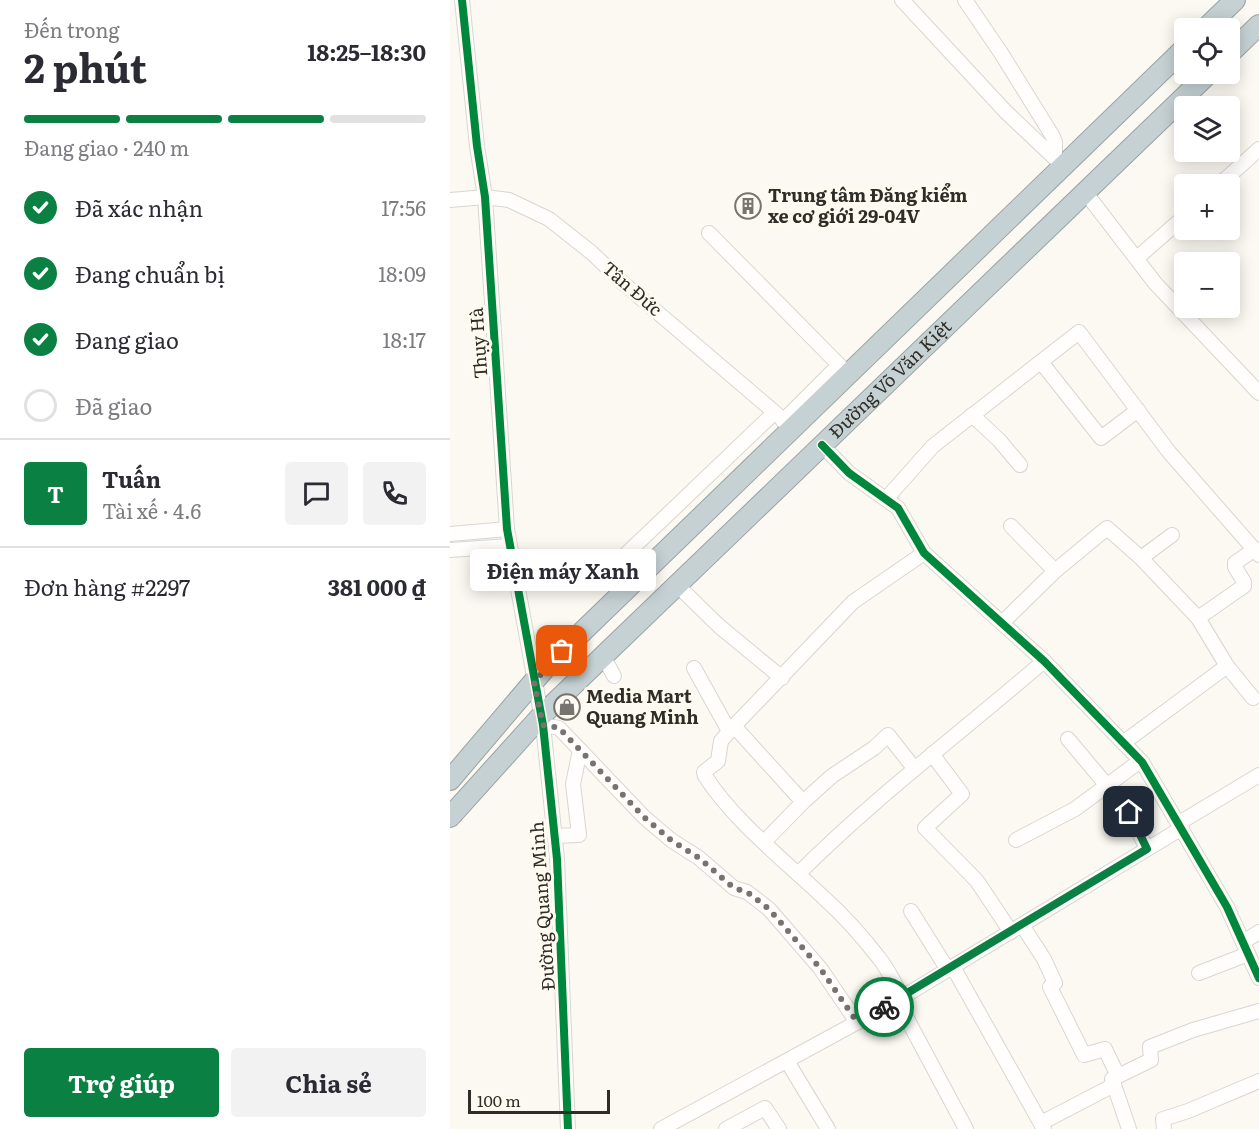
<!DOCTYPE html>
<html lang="vi">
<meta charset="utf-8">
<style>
body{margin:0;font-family:Literata,serif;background:#f2f2f3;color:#2b2b33;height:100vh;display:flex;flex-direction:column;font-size:22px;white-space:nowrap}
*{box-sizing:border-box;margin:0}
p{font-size:20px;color:#7c7c81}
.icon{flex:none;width:33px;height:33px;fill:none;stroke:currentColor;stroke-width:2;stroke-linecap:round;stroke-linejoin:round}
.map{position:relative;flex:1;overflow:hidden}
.drawer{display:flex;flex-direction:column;background:#fff;width:450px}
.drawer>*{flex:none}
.buttons{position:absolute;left:724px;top:18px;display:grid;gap:12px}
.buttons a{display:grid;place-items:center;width:66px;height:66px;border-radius:6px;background:#fff;box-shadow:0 3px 15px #0003;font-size:30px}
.scale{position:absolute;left:18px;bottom:15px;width:142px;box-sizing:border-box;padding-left:6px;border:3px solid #2f2d28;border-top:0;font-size:16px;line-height:21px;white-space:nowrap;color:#2f2d28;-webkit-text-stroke:4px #fffaef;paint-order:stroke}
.pin{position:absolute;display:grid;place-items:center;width:51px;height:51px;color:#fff;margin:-26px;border-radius:12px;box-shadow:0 3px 9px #0006}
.courier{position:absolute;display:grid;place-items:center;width:60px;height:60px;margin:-30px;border:4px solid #0b8043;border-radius:50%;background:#fff;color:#222;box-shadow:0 2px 8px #0007}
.bubble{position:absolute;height:42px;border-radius:6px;background:#fff;box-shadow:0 3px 15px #0003;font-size:20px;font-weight:700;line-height:42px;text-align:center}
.overview em{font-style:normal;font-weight:700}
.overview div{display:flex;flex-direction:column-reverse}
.overview{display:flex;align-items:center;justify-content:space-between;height:102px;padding:0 24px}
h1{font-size:39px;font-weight:700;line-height:45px}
.bar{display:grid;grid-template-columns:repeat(4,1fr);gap:9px 6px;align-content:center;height:72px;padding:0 24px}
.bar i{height:8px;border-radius:4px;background:#e1e1e2}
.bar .selected{background:#0b8043}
.bar p{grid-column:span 4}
.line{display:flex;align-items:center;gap:15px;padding:0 24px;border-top:2px solid #e1e1e2}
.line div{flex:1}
.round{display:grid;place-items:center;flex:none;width:63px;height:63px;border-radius:6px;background:#f2f2f3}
ol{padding:0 24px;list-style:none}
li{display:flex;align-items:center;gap:18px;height:66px}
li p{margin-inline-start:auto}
li .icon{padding:6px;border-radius:50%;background:#0b8043;color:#fff;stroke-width:4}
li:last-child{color:#7c7c81}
li i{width:33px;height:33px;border:3px solid #e1e1e2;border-radius:50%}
.action{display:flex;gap:12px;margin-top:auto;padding:12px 24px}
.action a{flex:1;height:69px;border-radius:6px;background:#0b8043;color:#fff;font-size:24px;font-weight:700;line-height:69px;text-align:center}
.action a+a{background:#f2f2f3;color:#2b2b33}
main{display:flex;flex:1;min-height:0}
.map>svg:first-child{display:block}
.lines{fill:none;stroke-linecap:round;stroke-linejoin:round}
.minor-casing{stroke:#d8d6d1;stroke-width:16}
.highway-casing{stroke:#98a4a3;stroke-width:22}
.minor{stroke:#fffefd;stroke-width:14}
.highway{stroke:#c5d1d3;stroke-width:20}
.cycleway-casing{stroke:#fffaef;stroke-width:11}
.cycleway{stroke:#00873e;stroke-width:8}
.done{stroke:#77746f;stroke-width:6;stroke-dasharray:0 10.8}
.route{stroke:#0b8043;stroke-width:8}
.labels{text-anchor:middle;stroke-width:6;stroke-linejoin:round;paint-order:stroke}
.poi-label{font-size:18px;font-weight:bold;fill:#2f2d28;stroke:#fffaef;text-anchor:start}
.street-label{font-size:18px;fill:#2f2d28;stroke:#fffaef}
</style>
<main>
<section class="drawer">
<div class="overview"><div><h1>2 phút</h1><p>Đến trong</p></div><em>18:25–18:30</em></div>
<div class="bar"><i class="selected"></i><i class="selected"></i><i class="selected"></i><i></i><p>Đang giao · 240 m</p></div>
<ol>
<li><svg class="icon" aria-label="check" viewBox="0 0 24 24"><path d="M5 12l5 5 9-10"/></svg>Đã xác nhận<p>17:56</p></li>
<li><svg class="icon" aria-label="check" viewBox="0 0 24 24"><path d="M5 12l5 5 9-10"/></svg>Đang chuẩn bị<p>18:09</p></li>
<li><svg class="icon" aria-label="check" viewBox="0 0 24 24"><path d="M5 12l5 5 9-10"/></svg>Đang giao<p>18:17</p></li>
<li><i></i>Đã giao</li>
</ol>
<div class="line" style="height:108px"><b class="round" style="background:#0b8043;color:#fff">T</b><div><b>Tuấn</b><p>Tài xế · 4.6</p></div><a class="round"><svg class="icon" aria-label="chat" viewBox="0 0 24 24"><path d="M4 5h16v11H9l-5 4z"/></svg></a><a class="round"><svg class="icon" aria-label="phone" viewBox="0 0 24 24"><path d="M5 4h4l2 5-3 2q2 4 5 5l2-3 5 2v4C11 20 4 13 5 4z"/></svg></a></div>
<div class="line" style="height:78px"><div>Đơn hàng #2297</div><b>381 000 ₫</b></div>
<div class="action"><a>Trợ giúp</a><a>Chia sẻ</a></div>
</section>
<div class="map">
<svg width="809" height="1129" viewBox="0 0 809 1129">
<rect width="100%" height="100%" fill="#fcf9f2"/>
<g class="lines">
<g class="minor-casing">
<g id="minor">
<path d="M12,0L27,146L35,197L57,529L93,725L107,859L118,1129"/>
<path d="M452,0L556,112L613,166"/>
<path d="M515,0L551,53L602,135L605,142V156"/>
<path d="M770,184L809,149"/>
<path d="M635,192L705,283L809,393"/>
<path d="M0,200L35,197L59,200L99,219L142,253L173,283L343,428"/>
<path d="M259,233L398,374"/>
<path d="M687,258L735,216"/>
<path d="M591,362L651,438L688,410"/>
<path d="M522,415L549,440L570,465"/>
<path d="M333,421L389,365"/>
<path d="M372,445L399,473L448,508L474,553L594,661L692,762L777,907L809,978"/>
<path d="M436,499L483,446L629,332L719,452L809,555"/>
<path d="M561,526L605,571"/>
<path d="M0,534L57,529"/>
<path d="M0,550L59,546"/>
<path d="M691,558L722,535"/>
<path d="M187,578L172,558L324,413"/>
<path d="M227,585L269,626L332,678"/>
<path d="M748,618L794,586V582L785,567V563L805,549"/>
<path d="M553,622L605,571L657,528L691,558L748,618L777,666L803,698"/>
<path d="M153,656L164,676"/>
<path d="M244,668L279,731"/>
<path d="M93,725L109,728L194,817L221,840L249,858L284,888L297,892L319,909L370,968L407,1022"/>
<path d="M284,726L403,602L474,553"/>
<path d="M618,739L679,812L697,849"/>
<path d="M673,743L777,666"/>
<path d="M482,754L512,794L475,828L527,881L561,932"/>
<path d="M353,802L382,776L424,748L438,735L464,768"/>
<path d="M729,823L809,775"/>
<path d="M104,836L129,835L123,784L130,750"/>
<path d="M566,840L625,809L690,761"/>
<path d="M314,842L353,802L284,726L271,741L268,761L254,772L255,776C284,821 334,860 373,897C393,915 412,936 429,958C438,969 445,984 452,997"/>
<path d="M348,874C425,797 512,732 594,661"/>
<path d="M461,911L498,970"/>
<path d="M572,925L594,959L605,983L600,987L634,1055L655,1049L668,1076"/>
<path d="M793,942L809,932"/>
<path d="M503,967L594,1129"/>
<path d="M749,973L798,954"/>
<path d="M447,1000L516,1129"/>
<path d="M337,1061L378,1129"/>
<path d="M591,1123L664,1085"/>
<path d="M211,1129L441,1004L732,828"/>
<path d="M276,1129L315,1108L329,1129"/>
<path d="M679,1129L662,1079L701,1060L700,1047L743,1030L809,1011"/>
<path d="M714,1129L713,1119L738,1111L809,1081"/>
</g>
</g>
<g class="highway-casing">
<g id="highway">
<path d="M756,28L785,0"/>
<path d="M780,53L809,25"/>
<path d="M0,780L97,666L735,48"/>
<path id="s1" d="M0,817L91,716L120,688L758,74"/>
</g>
</g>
<use href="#minor" class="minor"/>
<use href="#highway" class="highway"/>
<g class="cycleway-casing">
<g id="cycleway">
<path d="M12,0L27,146L35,197L57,529L93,725L107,859L118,1129"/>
<path d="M372,445L399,473L448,508L474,553L594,661L692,762L777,907L809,978"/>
</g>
</g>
<use href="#cycleway" class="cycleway"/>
</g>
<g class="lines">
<path class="done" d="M112,651L84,682L93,725L109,728L194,817L221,840L249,858L284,888L297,892L319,909L370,968L407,1022L434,1007"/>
<path class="route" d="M434,1007L697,849L679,812"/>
</g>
<defs>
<g id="building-ring" transform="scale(1.35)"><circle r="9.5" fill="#fffaef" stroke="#77746f" stroke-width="1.5"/><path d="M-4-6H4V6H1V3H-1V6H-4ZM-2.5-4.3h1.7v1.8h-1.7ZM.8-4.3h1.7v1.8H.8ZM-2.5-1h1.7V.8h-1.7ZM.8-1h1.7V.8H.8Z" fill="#77746f"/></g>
<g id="shop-ring" transform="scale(1.35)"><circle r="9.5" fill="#fffaef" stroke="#77746f" stroke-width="1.5"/><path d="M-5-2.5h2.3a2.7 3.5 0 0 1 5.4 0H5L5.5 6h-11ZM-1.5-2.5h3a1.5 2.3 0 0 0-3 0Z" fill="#77746f"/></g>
</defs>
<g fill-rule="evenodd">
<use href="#building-ring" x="298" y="206"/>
<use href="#shop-ring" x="117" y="707"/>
</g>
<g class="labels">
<g class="poi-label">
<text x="318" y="202">Trung tâm Đăng kiểm<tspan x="318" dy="21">xe cơ giới 29-04V</tspan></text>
<text x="136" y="703">Media Mart<tspan x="136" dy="21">Quang Minh</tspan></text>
</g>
<g class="street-label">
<text transform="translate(182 289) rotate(41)" y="6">Tân Đức</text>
<text transform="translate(29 343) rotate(-94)" y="6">Thụy Hà</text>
<text dy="6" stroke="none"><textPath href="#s1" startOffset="621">Đường Võ Văn Kiệt</textPath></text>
<text transform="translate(93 906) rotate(-94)" y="6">Đường Quang Minh</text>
</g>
</g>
</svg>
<div class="buttons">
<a><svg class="icon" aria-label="locate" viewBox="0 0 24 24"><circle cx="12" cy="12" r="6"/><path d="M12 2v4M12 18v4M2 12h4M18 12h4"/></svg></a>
<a><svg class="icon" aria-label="layers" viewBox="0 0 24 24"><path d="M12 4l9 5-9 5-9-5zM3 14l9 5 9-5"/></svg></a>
<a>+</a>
<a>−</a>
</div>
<div class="scale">100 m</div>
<div class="pin" style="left:112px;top:651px;background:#ea580c"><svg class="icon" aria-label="bag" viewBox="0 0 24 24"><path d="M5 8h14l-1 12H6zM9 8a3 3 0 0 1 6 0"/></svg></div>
<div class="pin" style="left:679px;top:812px;background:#1f2937"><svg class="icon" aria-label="home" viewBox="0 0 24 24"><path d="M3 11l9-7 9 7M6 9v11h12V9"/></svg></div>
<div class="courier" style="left:434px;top:1007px"><svg class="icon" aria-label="bike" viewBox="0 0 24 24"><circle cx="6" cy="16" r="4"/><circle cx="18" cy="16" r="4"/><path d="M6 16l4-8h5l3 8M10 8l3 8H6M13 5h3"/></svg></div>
<div class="bubble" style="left:20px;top:549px;width:186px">Điện máy Xanh</div>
</div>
</main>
